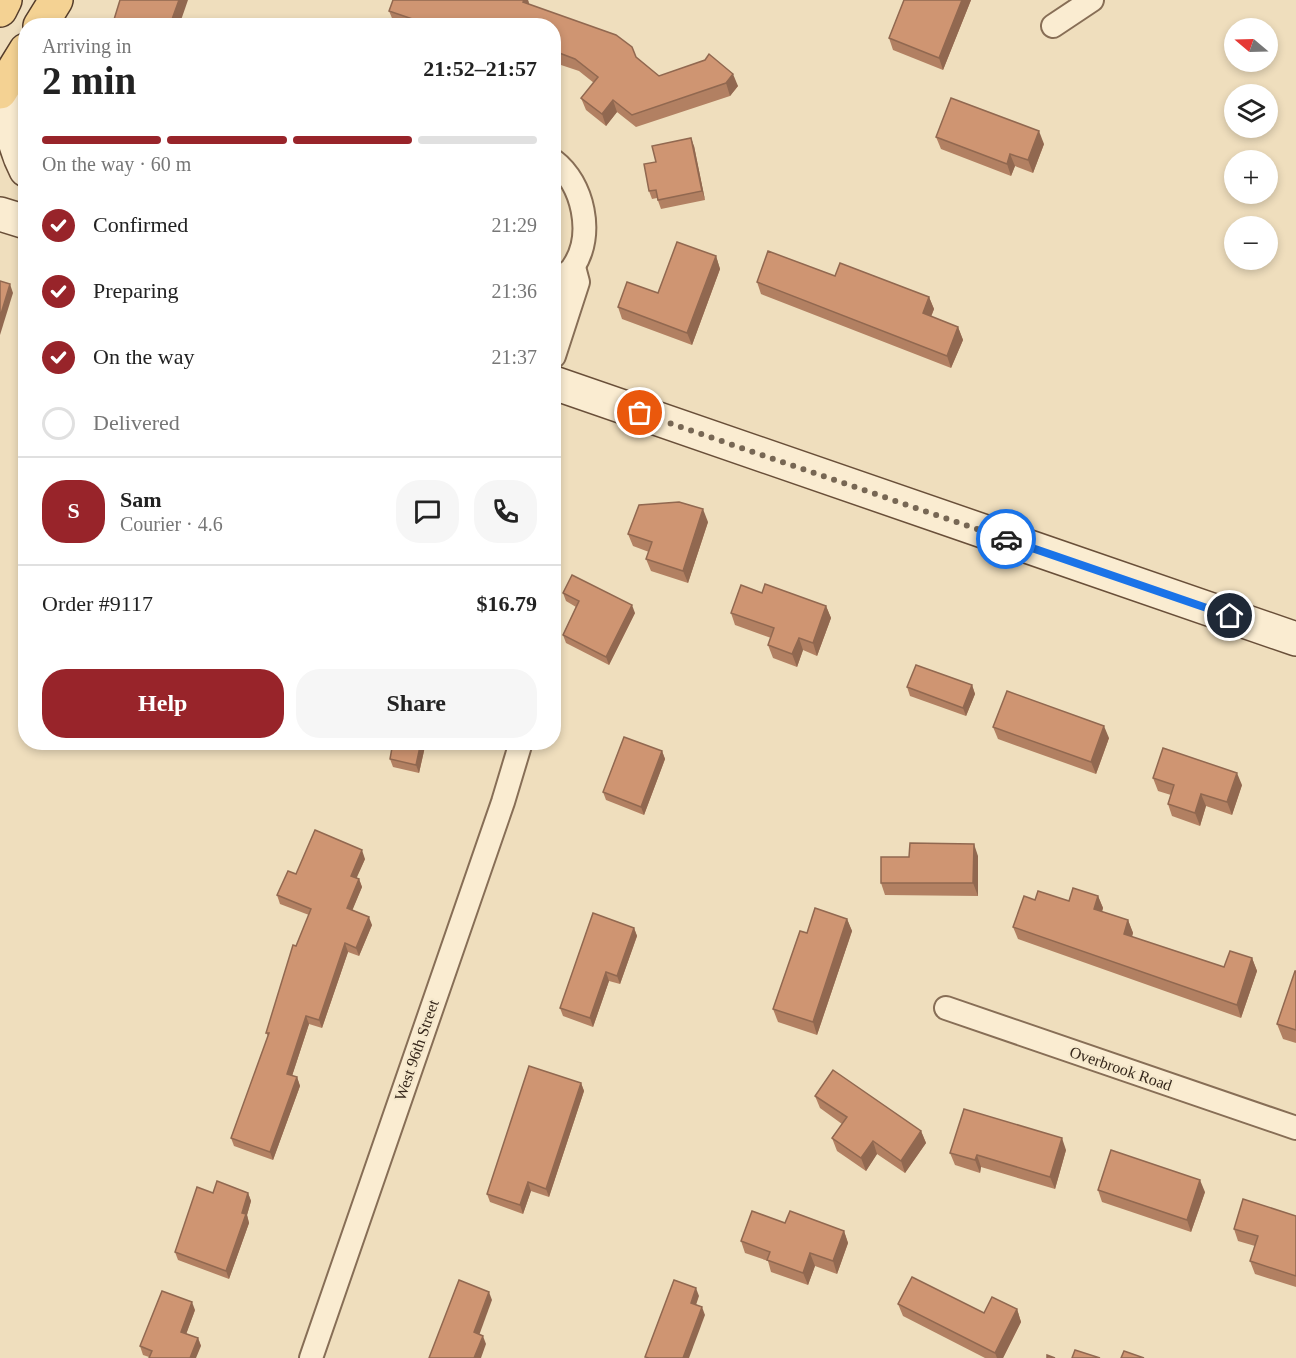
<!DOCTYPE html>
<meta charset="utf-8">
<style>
body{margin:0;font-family:Georgia,serif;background:#f6f6f6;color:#222;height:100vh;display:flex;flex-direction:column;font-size:22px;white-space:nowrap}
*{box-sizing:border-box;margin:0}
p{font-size:20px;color:#767676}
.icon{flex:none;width:33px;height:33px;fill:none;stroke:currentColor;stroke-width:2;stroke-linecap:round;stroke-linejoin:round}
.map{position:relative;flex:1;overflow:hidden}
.side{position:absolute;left:18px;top:18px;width:543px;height:732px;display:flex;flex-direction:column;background:#fff;border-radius:24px;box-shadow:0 3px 9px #0003}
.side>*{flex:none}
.needle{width:39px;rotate:289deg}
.buttons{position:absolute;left:1224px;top:18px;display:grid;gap:12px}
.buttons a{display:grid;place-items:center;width:54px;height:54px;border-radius:50%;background:#fff;box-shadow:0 3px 9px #0003;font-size:30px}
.pin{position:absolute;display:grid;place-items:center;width:51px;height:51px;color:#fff;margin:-26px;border:3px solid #fff;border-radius:50%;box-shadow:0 2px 6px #0007}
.courier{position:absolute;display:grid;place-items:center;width:60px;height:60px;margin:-30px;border:4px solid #1a73e8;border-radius:50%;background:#fff;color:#222;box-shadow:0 2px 8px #0007}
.headline em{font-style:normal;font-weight:700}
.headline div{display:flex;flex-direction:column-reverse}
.headline{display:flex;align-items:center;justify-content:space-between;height:102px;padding:0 24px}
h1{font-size:39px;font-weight:700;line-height:45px}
.bar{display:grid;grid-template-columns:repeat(4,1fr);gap:9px 6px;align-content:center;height:72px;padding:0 24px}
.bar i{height:8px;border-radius:4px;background:#e0e0e0}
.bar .active{background:#98242a}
.bar p{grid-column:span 4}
.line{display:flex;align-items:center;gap:15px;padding:0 24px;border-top:2px solid #e0e0e0}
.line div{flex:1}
.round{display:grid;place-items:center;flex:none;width:63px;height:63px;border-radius:24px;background:#f6f6f6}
ol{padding:0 24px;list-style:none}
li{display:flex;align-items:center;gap:18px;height:66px}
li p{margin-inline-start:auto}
li .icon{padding:6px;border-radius:50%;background:#98242a;color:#fff;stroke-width:4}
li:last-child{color:#767676}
li i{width:33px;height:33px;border:3px solid #e0e0e0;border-radius:50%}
.action{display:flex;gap:12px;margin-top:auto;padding:12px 24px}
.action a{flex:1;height:69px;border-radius:24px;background:#98242a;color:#fff;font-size:24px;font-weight:700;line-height:69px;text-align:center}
.action a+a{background:#f6f6f6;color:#222}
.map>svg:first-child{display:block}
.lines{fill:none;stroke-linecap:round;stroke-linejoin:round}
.street-casing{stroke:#876e56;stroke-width:26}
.secondary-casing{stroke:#694f39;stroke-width:36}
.primary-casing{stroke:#553d2b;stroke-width:36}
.street{stroke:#faecd1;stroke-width:22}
.secondary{stroke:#faecd1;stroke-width:33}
.primary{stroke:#f4d293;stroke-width:33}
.wall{fill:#b28062}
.shaded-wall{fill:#916850}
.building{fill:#cf9572;stroke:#916850;stroke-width:1.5}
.done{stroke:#776754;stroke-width:6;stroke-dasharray:0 10.8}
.route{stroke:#1a73e8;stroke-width:8}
.labels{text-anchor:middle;stroke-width:4.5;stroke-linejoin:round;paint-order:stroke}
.street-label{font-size:16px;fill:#36271b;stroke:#f6e9cd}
</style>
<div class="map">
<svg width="1296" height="1358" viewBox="0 0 1296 1358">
<rect width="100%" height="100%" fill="#efdebd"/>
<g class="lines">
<g class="street-casing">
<g id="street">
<path d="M1053,26L1092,0"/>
<path d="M554,161C583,183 595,235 573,267C571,271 566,273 563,277C558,284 556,295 554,304"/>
<path d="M554,356L578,282L574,267"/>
<path d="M946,1008L1296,1128"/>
<path d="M311,1358L503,802L521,742"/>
</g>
</g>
<g class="secondary-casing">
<g id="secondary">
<path d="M21,59C11,102 5,129 26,170"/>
<path d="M0,214L26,222"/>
<path d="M554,383L1296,639"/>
</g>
</g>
<g class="primary-casing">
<g id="primary">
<path d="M0,10L5,0"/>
<path d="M40,26L56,0"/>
<path d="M0,92L26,50"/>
</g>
</g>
<use href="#street" class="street"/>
<use href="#secondary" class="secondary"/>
<use href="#primary" class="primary"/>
</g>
<g class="wall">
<path d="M393,0H528L529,4L636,57L659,76L705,60L738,86L730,96L636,127L617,112L606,126L586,110L581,98L594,83L579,71L555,63L554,68V26H400L394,23L389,11Z"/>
<path d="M904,0H971L943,70L893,50L889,38Z"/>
<path d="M936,137L1044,144L1033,173L1015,166L1011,176L941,149Z"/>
<path d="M694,146L705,200L661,209L657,198L652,199L649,191L656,162Z"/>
<path d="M716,256L720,269L692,345L622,319L618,307L658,293Z"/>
<path d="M835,276L929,297L934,309L931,317L958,327L963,340L951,368L761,294L757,282Z"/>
<path d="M708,522L688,583L651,571L646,559L649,552L633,546L628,534Z"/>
<path d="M563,593L635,613L609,665L566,643L563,635L576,607L566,601Z"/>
<path d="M762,593L826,606L831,618L817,656L803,650L797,667L773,658L768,645L771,638L735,625L731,613Z"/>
<path d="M972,685L975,694L966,716L910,696L907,687Z"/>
<path d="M993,727L1109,738L1096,774L998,739Z"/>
<path d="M426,742L419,773L393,767L390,759Z"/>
<path d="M662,751L665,759L644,815L606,800L603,792Z"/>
<path d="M1153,778L1242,785L1232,815L1206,806L1200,826L1172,816L1168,804L1171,795L1158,791Z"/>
<path d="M978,856V896L885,895L881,883Z"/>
<path d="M365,859L356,878L359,879L362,887L352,910L372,925L359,956L348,952L322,1028L309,1024L292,1076L297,1077L300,1086L273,1160L234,1146L231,1138L268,1036L266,1033L296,946L309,915L280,904L277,895L296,874Z"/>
<path d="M1098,896L1103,908L1102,912L1128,920L1133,933L1132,937L1224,967L1252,958L1257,971L1241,1018L1018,939L1013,927L1035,900L1069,901Z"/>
<path d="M847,919L852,931L817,1035L778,1022L773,1009L807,933Z"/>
<path d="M634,928L637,936L620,984L609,981L593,1027L563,1016L560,1008Z"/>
<path d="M1296,971V1043L1283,1039L1277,1024Z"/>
<path d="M581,1083L584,1091L549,1197L531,1191L523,1214L490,1202L487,1194Z"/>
<path d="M815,1096L921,1131L926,1143L905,1173L877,1154L866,1171L837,1151L832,1138L842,1124L820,1108Z"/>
<path d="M1066,1150L1055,1189L981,1167L980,1173L955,1165L950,1153Z"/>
<path d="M1098,1190L1205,1192L1191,1232L1102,1202Z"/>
<path d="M248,1193L251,1201L247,1215L249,1223L229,1279L178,1260L175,1252Z"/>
<path d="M1296,1216V1287L1255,1274L1250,1261L1255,1246L1238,1241L1234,1229Z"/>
<path d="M785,1223L844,1231L848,1243L837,1274L815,1266L808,1285L771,1272L768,1261L745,1253L741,1241Z"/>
<path d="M898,1304L984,1313L1017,1309L1021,1322L1003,1358H985L903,1316Z"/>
<path d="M195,1310L186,1334L198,1338L201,1346L149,1357L143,1355L140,1346Z"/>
</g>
<g class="shaded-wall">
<path d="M179,0H188L179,26L171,22Z"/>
<path d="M524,0H528L530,7L523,2Z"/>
<path d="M962,0H971L943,70L939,58Z"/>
<path d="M733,74L738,86L730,96L726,83Z"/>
<path d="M613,100L617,112L606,126L602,114Z"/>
<path d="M1039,131L1044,144L1033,173L1028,160Z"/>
<path d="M691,138L694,146L705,200L702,191Z"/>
<path d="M1010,154L1015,166L1011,176L1007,164Z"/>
<path d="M716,256L720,269L692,345L687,333Z"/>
<path d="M10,284L13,293L0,335V317Z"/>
<path d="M929,297L934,309L927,326L923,313Z"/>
<path d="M958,327L963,340L951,368L947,356Z"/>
<path d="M703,509L708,522L688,583L683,571Z"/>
<path d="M632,605L635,613L609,665L606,657Z"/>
<path d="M826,606L831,618L817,656L813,643Z"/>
<path d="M799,638L803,650L797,667L792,654Z"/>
<path d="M972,685L975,694L966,716L963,708Z"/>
<path d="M1104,726L1109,738L1096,774L1091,762Z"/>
<path d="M421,742H426L419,773L416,765Z"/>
<path d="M662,751L665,759L644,815L641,807Z"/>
<path d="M1237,773L1242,785L1232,815L1227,802Z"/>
<path d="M1201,794L1206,806L1200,826L1195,813Z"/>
<path d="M974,844L978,856V896L973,883Z"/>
<path d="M362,850L365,859L354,884L351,876Z"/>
<path d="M359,879L362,887L350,916L347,908Z"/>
<path d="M1098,896L1103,908L1098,922L1094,909Z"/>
<path d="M369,917L372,925L359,956L356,948Z"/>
<path d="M847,919L852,931L817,1035L813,1022Z"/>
<path d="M1128,920L1133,933L1128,947L1124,934Z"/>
<path d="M634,928L637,936L620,984L617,976Z"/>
<path d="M345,943L348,952L322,1028L319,1020Z"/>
<path d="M1252,958L1257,971L1241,1018L1237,1005Z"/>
<path d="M606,972L609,981L593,1027L590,1018Z"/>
<path d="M306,1016L309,1024L290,1082L287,1074Z"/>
<path d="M297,1077L300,1086L273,1160L270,1152Z"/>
<path d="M581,1083L584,1091L549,1197L546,1189Z"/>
<path d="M921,1131L926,1143L905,1173L901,1161Z"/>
<path d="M1062,1138L1066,1150L1055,1189L1050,1177Z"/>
<path d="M873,1141L877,1154L866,1171L861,1158Z"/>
<path d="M977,1155L981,1167L980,1173L975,1160Z"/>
<path d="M1200,1180L1205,1192L1191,1232L1187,1220Z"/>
<path d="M528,1182L531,1191L523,1214L520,1205Z"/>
<path d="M248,1193L251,1201L247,1215L249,1223L229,1279L226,1271L242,1213Z"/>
<path d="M844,1231L848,1243L837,1274L833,1261Z"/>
<path d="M810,1253L815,1266L808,1285L803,1273Z"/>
<path d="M696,1288L699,1296L694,1311L691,1303Z"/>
<path d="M489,1292L492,1300L477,1341L474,1332Z"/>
<path d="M192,1302L195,1310L184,1340L181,1332Z"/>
<path d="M702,1307L705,1315L689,1358H683Z"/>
<path d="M1017,1309L1021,1322L1003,1358H997L995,1353Z"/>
<path d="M483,1336L486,1344L481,1358H474Z"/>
<path d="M198,1338L201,1346L196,1358H190Z"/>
</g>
<g class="building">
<path d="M120,0H179L171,22L182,26H112Z"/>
<path d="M393,0H524L523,2L616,35L632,47L636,57L659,76L705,60L709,54L733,74L726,83L632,115L613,100L602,114L581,98L598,77L575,59L554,51V26H433L389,11Z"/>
<path d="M904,0H962L939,58L889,38Z"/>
<path d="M951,98L1039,131L1028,160L1010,154L1007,164L936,137Z"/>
<path d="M691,138L702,191L658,200L656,190L649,191L644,164L656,162L652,146Z"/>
<path d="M677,242L716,256L687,333L618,307L627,282L658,293Z"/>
<path d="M768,251L835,276L840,263L929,297L923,313L958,327L947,356L757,282Z"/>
<path d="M0,281L10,284L0,317Z"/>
<path d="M679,502L703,509L683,571L646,559L652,542L628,534L639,505Z"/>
<path d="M572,575L632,605L606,657L563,635L579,601L563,593Z"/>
<path d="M765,584L826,606L813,643L799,638L792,654L768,645L774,628L731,613L741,585L762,593Z"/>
<path d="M916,665L972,685L963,708L907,687Z"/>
<path d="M1007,691L1104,726L1091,762L993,727Z"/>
<path d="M624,737L662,751L641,807L603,792Z"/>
<path d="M393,742H421L416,765L390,759Z"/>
<path d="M1163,748L1237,773L1227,802L1201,794L1195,813L1168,804L1174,785L1153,778Z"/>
<path d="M315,830L362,850L351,876L359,879L347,908L369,917L356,948L345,943L319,1020L306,1016L287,1074L297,1077L270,1152L231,1138L269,1033H266L293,945L296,946L311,909L277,895L288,871L296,874Z"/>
<path d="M910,843L974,844L973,883H881V857H909Z"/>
<path d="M1073,888L1098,896L1094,909L1128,920L1124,934L1224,967L1230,951L1252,958L1237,1005L1013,927L1024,896L1035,900L1038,891L1069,901Z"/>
<path d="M815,908L847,919L813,1022L773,1009L800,931L807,933Z"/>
<path d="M593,913L634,928L617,976L606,972L590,1018L560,1008Z"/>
<path d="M1295,971H1296V1030L1277,1024Z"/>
<path d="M529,1066L581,1083L546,1189L528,1182L520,1205L487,1194Z"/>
<path d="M833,1070L921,1131L901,1161L873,1141L861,1158L832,1138L847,1117L815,1096Z"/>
<path d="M964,1109L1062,1138L1050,1177L977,1155L975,1160L950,1153Z"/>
<path d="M1111,1150L1200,1180L1187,1220L1098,1190Z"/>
<path d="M217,1181L248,1193L242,1213L246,1214L226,1271L175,1252L197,1187L213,1193Z"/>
<path d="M1243,1199L1296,1216V1276L1250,1261L1258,1236L1234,1229Z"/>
<path d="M752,1211L785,1223L790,1211L844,1231L833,1261L810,1253L803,1273L767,1260L770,1252L741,1241Z"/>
<path d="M912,1277L984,1313L992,1297L1017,1309L995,1353L898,1304Z"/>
<path d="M459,1280L489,1292L474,1332L483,1336L474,1358H429Z"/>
<path d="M674,1280L696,1288L691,1303L702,1307L683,1358H649L645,1357Z"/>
<path d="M162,1291L192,1302L181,1332L198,1338L190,1358H149L152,1351L140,1346Z"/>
<path d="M1075,1350L1100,1358H1072Z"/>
<path d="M1124,1351L1144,1358H1121Z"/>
<path d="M1047,1355L1055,1358H1047Z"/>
</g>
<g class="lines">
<path class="done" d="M640,413L1006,539"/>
<path class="route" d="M1006,539L1230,616"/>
</g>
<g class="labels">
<g class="street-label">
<text transform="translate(416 1050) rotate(-71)" y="6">West 96th Street</text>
<text transform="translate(1121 1068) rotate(19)" y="6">Overbrook Road</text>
</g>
</g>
</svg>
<div class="buttons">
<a><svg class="needle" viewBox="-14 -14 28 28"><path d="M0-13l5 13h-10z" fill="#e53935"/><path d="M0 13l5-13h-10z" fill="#767676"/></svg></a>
<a><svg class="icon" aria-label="layers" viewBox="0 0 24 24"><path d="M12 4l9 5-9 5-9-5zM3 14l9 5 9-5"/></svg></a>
<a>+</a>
<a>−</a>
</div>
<div class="pin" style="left:640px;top:413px;background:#ea580c"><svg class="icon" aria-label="bag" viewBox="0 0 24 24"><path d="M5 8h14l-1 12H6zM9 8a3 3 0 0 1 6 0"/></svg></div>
<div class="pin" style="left:1230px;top:616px;background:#1f2937"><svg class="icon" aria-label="home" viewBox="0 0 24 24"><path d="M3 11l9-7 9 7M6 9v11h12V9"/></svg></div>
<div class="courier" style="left:1006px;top:539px"><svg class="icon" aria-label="car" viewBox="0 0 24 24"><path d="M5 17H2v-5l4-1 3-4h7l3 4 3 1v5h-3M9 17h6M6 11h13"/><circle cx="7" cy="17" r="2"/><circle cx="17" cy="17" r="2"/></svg></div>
<section class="side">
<div class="headline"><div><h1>2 min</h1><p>Arriving in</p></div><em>21:52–21:57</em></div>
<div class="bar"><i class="active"></i><i class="active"></i><i class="active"></i><i></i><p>On the way · 60 m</p></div>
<ol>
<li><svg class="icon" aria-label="check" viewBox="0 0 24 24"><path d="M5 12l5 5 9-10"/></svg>Confirmed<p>21:29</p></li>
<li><svg class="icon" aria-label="check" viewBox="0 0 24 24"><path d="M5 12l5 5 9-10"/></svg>Preparing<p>21:36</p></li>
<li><svg class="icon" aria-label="check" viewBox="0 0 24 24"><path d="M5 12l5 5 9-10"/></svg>On the way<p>21:37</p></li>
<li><i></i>Delivered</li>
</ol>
<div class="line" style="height:108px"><b class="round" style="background:#98242a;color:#fff">S</b><div><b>Sam</b><p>Courier · 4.6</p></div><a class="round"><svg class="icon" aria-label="chat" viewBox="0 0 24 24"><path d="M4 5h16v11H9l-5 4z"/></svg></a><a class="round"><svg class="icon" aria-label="phone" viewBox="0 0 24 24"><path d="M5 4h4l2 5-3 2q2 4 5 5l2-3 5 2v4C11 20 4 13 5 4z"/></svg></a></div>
<div class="line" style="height:78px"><div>Order #9117</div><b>$16.79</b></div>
<div class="action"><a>Help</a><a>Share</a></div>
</section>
</div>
